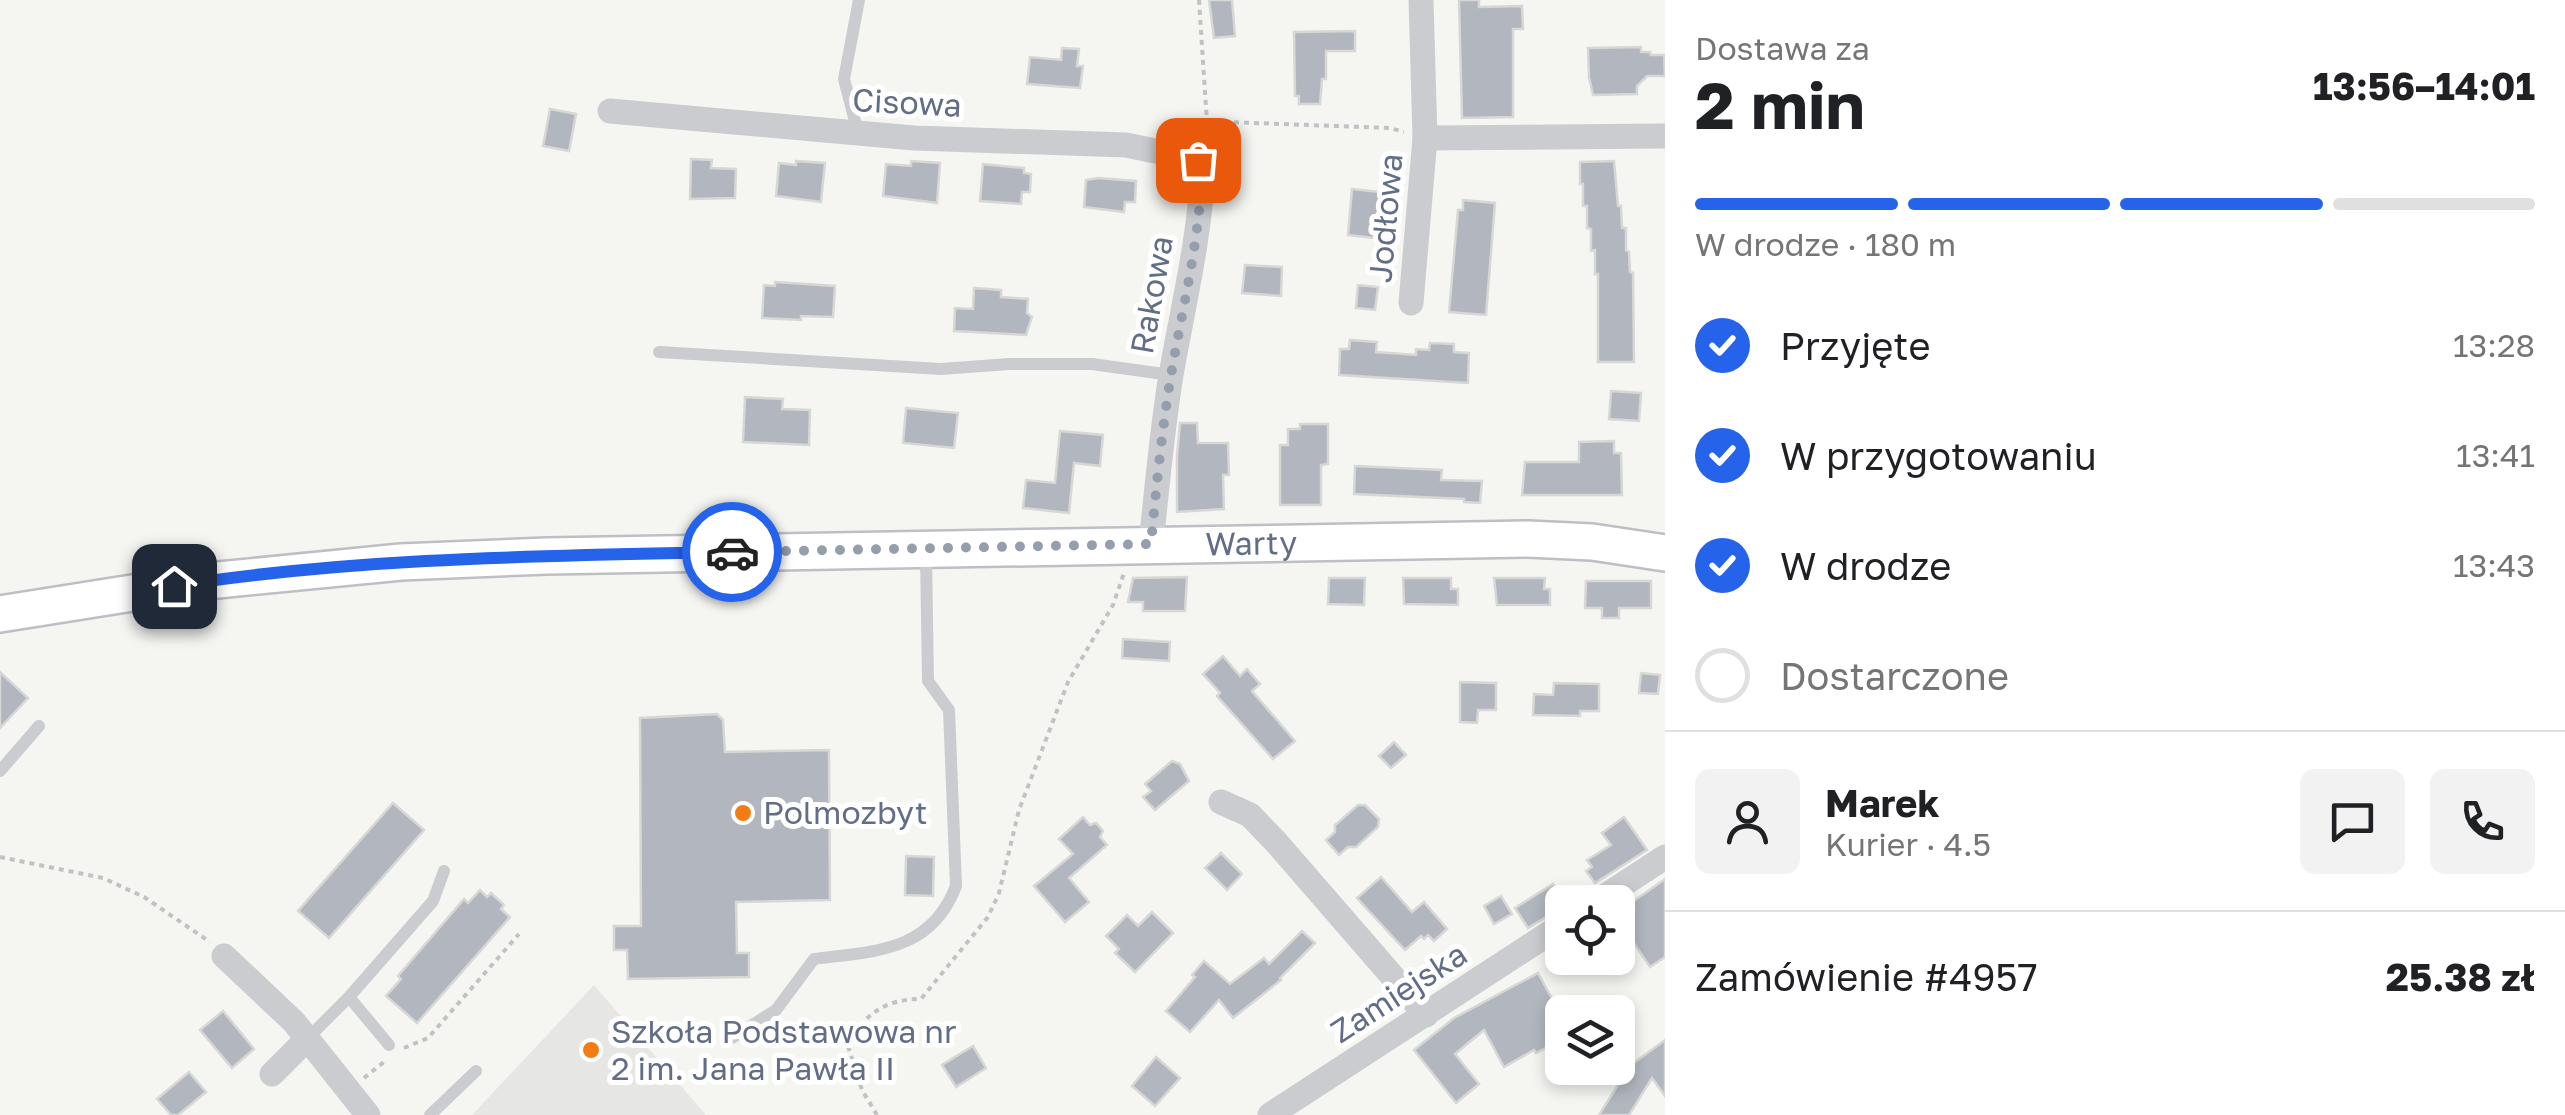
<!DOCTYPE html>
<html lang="pl">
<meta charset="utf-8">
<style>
body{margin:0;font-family:"Golos Text",sans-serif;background:#f2f2f2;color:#202124;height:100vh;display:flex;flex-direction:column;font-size:38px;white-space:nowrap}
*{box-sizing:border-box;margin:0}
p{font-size:32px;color:#757577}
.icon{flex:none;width:55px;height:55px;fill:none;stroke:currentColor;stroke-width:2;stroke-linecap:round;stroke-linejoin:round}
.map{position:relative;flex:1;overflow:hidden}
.side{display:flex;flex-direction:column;background:#fff;width:900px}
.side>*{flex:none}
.fabs{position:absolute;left:1545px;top:885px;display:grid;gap:20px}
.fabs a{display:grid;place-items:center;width:90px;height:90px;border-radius:15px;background:#fff;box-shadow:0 5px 15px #0003;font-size:50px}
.pin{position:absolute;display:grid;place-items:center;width:85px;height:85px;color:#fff;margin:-42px;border-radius:20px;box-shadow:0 5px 15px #0006}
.courier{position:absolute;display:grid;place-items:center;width:100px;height:100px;margin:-50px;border:8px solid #2563eb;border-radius:50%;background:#fff;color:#222;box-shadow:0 2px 12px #0007}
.overview em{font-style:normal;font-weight:700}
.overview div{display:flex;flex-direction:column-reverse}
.overview{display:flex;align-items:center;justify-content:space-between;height:170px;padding:0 30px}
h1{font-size:65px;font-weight:700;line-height:75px}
.bar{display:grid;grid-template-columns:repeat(4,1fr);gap:15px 10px;align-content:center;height:120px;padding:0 30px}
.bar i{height:12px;border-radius:8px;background:#e0e0e0}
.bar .current{background:#2563eb}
.bar p{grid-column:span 4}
.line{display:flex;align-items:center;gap:25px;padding:0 30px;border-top:2px solid #e0e0e0}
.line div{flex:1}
.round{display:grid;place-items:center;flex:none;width:105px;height:105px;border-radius:15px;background:#f2f2f2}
ol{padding:0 30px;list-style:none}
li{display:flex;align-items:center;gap:30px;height:110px}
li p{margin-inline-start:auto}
li .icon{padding:10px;border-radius:50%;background:#2563eb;color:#fff;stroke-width:4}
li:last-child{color:#757577}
li i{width:55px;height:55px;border:5px solid #e0e0e0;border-radius:50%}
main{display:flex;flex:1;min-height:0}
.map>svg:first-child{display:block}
.built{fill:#e6e7e5}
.building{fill:#b2b7bf;stroke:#d7d7d5;stroke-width:2.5}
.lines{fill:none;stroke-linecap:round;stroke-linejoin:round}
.secondary-casing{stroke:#bcbfc4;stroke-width:40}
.path{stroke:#c0c2c4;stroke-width:4;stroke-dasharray:5 5;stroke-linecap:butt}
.service{stroke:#caccd0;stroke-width:12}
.minor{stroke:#caccd0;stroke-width:25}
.secondary{stroke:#fff;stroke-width:35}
.done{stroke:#959eac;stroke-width:10;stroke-dasharray:0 18}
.route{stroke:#2563eb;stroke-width:12}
.poi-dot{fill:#f57c13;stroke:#fff;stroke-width:4}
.labels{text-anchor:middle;stroke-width:10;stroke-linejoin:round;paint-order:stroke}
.street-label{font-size:32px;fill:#626e86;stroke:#fff}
.poi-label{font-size:32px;fill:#626e86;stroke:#fff;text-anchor:start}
</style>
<main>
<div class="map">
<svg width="1665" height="1115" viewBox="0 0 1665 1115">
<rect width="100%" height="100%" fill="#f5f6f2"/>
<path class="built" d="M594,985L706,1115H472Z"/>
<g class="building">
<path d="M1209,0H1232L1235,36L1214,38Z"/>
<path d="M1459,0H1479V7L1522,6L1523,29H1513V117L1462,118Z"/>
<path d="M1355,31V51H1326V79H1322L1320,104H1299V96H1295L1294,32Z"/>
<path d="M1641,47V52H1650L1651,55H1664L1665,76H1647L1637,86V94L1593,95L1589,77L1588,48Z"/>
<path d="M1062,48L1079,49L1077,66H1083L1080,88L1027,84L1030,57L1061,60Z"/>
<path d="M550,109L576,114L569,151L543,146Z"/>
<path d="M691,159L712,160L711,168L736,169L735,198L690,199Z"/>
<path d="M796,161L825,163L821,202L776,196L779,163L796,165Z"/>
<path d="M911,161L940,163L937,203L883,196L886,164L911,166Z"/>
<path d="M1614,161L1618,206H1621L1622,228H1626V250L1629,252L1630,272L1633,273L1634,362H1598V274H1595V250L1591,251V229L1587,228V206H1583V184H1580V162Z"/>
<path d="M983,164L1024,168V173L1031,174L1030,192H1022L1021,204L980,201Z"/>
<path d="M1098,178L1136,181L1135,202H1125L1124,212L1084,207L1086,180Z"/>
<path d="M1352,189L1380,192L1375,238L1348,235Z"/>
<path d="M1463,200L1495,203L1486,315L1449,312L1458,210H1463Z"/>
<path d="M1245,265L1282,267L1281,296L1242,293Z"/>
<path d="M775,282L835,286L833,317L801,316V320L762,318L764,285L775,286Z"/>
<path d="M1358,285L1378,287L1375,310L1356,308Z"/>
<path d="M974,288L1001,290V297L1028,299L1027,313L1032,317L1026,335L954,331L955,308L973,309Z"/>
<path d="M1350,340L1377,342L1376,352L1416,355V349L1429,350L1430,343L1454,344V352L1469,353L1468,383L1339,375L1340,349H1349Z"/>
<path d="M1611,391L1641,393L1639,421L1609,419Z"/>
<path d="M745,397L783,399L782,409L810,410L809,445L743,442Z"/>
<path d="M906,408L958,413L954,448L903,443Z"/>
<path d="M1180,423H1197L1198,443H1228L1229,475H1223L1224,509L1177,512V456Z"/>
<path d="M1300,424H1328V464L1321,465V505H1280V445H1288V429H1300Z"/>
<path d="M1060,431L1103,435L1100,466L1074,463L1069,513L1023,508L1026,480L1055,483Z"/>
<path d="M1614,441V453H1621L1622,495H1522L1525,462H1579V442Z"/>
<path d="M1355,466L1442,470L1441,480L1482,481L1480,503L1464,502V499L1354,494Z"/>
<path d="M1187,577L1185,611H1143V602H1128L1133,578Z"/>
<path d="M1329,578H1365L1364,605L1328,604Z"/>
<path d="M1403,578H1451V589H1458V605L1404,604Z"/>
<path d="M1494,578H1545L1544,589H1550V605H1497Z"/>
<path d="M1586,581H1651V608H1619V618H1602V608H1585Z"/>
<path d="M1123,639L1170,642L1169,661L1122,658Z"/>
<path d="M1223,656L1240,676L1247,669L1260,684L1252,691L1295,741L1273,759L1217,696L1220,693L1203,674Z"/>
<path d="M0,672L28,698L0,728Z"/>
<path d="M1641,673L1660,675L1658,694L1639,693Z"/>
<path d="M1460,682L1496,683V710H1478L1477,723L1460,722Z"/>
<path d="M1554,683L1599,684V711H1580V716L1533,715L1534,694L1553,695Z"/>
<path d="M717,714L723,720L725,752L829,750L830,900L736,902L737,953H749V977L628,979L627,950H614V926H641L640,718Z"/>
<path d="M1394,742L1406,755L1391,768L1379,756Z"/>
<path d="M1172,761L1180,764L1189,781L1155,810L1143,797L1151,791L1145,784Z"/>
<path d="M393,803L424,830L329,938L298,911Z"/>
<path d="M1358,805H1365L1379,819L1378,827L1356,847H1348L1339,855L1326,840L1335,832V825Z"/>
<path d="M1083,817L1090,825L1096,823L1103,831L1100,837L1107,845L1069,878L1089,902L1065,922L1034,886L1073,854L1059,839Z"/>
<path d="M1624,817L1647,850L1595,883L1586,871L1592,867L1587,860L1611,845L1602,833Z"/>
<path d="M1221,853L1242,874L1227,890L1205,868Z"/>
<path d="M906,856L934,857L933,896L905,895Z"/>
<path d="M1381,877L1412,912L1424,902L1447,929L1434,941L1428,935L1424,939L1421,936L1405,950L1357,898Z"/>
<path d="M1665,879V957L1650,967L1630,937L1618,946V912Z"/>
<path d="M1553,884L1565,902L1562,907L1528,928L1515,908Z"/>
<path d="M480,890L487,897L491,893L504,905L501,909L510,917L417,1023L386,996L401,979L398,976L464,899L468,903Z"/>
<path d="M1501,896L1512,914L1494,924L1484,906Z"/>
<path d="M1152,912L1173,933L1135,972L1115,953L1119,949L1106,936L1127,915L1138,926Z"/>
<path d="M1302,931L1315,943L1280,978L1281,980L1233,1018L1219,1000L1190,1032L1166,1011L1195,977L1192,975L1204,961L1230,984L1264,958L1269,964Z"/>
<path d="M1538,973L1562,1017V1039L1536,1053L1534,1050L1504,1067L1484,1030L1455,1054L1479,1084L1456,1103L1414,1050L1454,1018Z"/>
<path d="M223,1011L254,1049L232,1068L200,1030Z"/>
<path d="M1618,1038L1635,1062L1665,1040V1096L1652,1078L1629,1115H1599L1618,1085Z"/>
<path d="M973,1046L986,1068L956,1087L942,1065Z"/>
<path d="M1156,1057L1180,1078L1155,1106L1132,1086Z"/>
<path d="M189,1072L206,1092L178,1115H171L157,1099Z"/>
</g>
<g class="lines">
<g class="secondary-casing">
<g id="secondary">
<path id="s1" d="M0,614L208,581L401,562L547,556L1528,539L1592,542L1665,553"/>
</g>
</g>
<g class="path">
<path d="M1199,0L1208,138"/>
<path d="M1208,135L1227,122L1390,128L1404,132"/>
<path d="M0,857L103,878L144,897L210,942"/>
<path d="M404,1048L428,1038L519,934"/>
<path d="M364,1078L384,1062"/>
<path d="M877,1115L862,1090L847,1043C866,1014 885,999 921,999L988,917L999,893L1019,810L1068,682L1113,605L1124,573"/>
</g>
<g class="service">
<path d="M858,133L844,79L859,0"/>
<path d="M659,352L941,369L1009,364H1092L1171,375"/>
<path d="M0,771L39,726"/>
<path d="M349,997L389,1045"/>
<path d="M308,1038L349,997L433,901L444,871"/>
<path d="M732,1038L776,1010L814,959C875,951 931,952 956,886L949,710L928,681L926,554"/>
<path d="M430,1115L476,1071"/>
</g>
<g class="minor">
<path d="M610,111L914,138L1126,145L1199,160L1203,167C1200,238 1183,306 1171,375C1162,430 1157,488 1151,544"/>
<path d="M1425,138L1665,136"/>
<path d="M1411,303L1425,138L1421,0"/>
<path d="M1221,802L1250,815L1276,842L1426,1015"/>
<path d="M1596,902L1665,857"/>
<path d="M224,956L294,1022L368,1115"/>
<path d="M272,1074L308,1038"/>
<path d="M1270,1115L1562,925"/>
</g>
<use href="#secondary" class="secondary"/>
</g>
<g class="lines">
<path class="done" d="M732,552L1151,544C1156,488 1162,430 1171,375C1183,306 1200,238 1202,168L1198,160"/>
<path class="route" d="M174,586C359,557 546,556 732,552"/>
</g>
<g class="poi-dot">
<circle cx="743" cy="813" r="10"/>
<circle cx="591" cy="1050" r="10"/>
</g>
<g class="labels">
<g class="street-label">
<text transform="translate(907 103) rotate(3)" y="11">Cisowa</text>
<text transform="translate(1386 218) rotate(-85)" y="11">Jodłowa</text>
<text transform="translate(1152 295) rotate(-80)" y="11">Rakowa</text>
<text dy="11" stroke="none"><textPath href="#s1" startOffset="1255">Warty</textPath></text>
<text transform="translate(1399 993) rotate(-33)" y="11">Zamiejska</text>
</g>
<g class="poi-label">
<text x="763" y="824">Polmozbyt</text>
<text x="611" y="1043">Szkoła Podstawowa nr<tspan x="611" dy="37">2 im. Jana Pawła II</tspan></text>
</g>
</g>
</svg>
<div class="fabs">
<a><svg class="icon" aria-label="locate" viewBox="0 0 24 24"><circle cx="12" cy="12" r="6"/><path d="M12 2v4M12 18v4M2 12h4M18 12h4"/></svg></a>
<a><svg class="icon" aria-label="layers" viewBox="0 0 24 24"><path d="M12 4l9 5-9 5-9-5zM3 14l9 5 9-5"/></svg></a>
</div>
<div class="pin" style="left:1198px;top:160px;background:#ea580c"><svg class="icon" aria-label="bag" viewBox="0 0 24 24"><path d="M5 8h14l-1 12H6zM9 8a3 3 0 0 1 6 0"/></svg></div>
<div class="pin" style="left:174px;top:586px;background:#1f2937"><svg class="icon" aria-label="home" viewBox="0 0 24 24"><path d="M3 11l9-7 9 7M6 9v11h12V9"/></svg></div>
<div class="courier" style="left:732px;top:552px"><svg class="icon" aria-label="car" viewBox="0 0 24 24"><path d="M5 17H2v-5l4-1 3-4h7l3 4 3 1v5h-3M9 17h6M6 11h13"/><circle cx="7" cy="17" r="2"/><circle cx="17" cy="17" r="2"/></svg></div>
</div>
<section class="side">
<div class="overview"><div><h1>2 min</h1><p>Dostawa za</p></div><em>13:56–14:01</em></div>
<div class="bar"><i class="current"></i><i class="current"></i><i class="current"></i><i></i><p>W drodze · 180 m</p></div>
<ol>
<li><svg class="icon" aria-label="check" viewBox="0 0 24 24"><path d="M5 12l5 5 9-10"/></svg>Przyjęte<p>13:28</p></li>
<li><svg class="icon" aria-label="check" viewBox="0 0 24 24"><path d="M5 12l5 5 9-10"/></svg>W przygotowaniu<p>13:41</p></li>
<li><svg class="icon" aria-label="check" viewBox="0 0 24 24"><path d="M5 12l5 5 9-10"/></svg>W drodze<p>13:43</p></li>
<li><i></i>Dostarczone</li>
</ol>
<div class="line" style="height:180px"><a class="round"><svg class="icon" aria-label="person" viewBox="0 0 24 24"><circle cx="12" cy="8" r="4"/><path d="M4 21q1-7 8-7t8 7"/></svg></a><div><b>Marek</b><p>Kurier · 4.5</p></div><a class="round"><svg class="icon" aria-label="chat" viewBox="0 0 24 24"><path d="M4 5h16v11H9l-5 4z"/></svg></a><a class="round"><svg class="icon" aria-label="phone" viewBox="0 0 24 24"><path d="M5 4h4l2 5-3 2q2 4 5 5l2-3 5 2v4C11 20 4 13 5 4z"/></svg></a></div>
<div class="line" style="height:130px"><div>Zamówienie #4957</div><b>25.38 zł</b></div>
</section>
</main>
